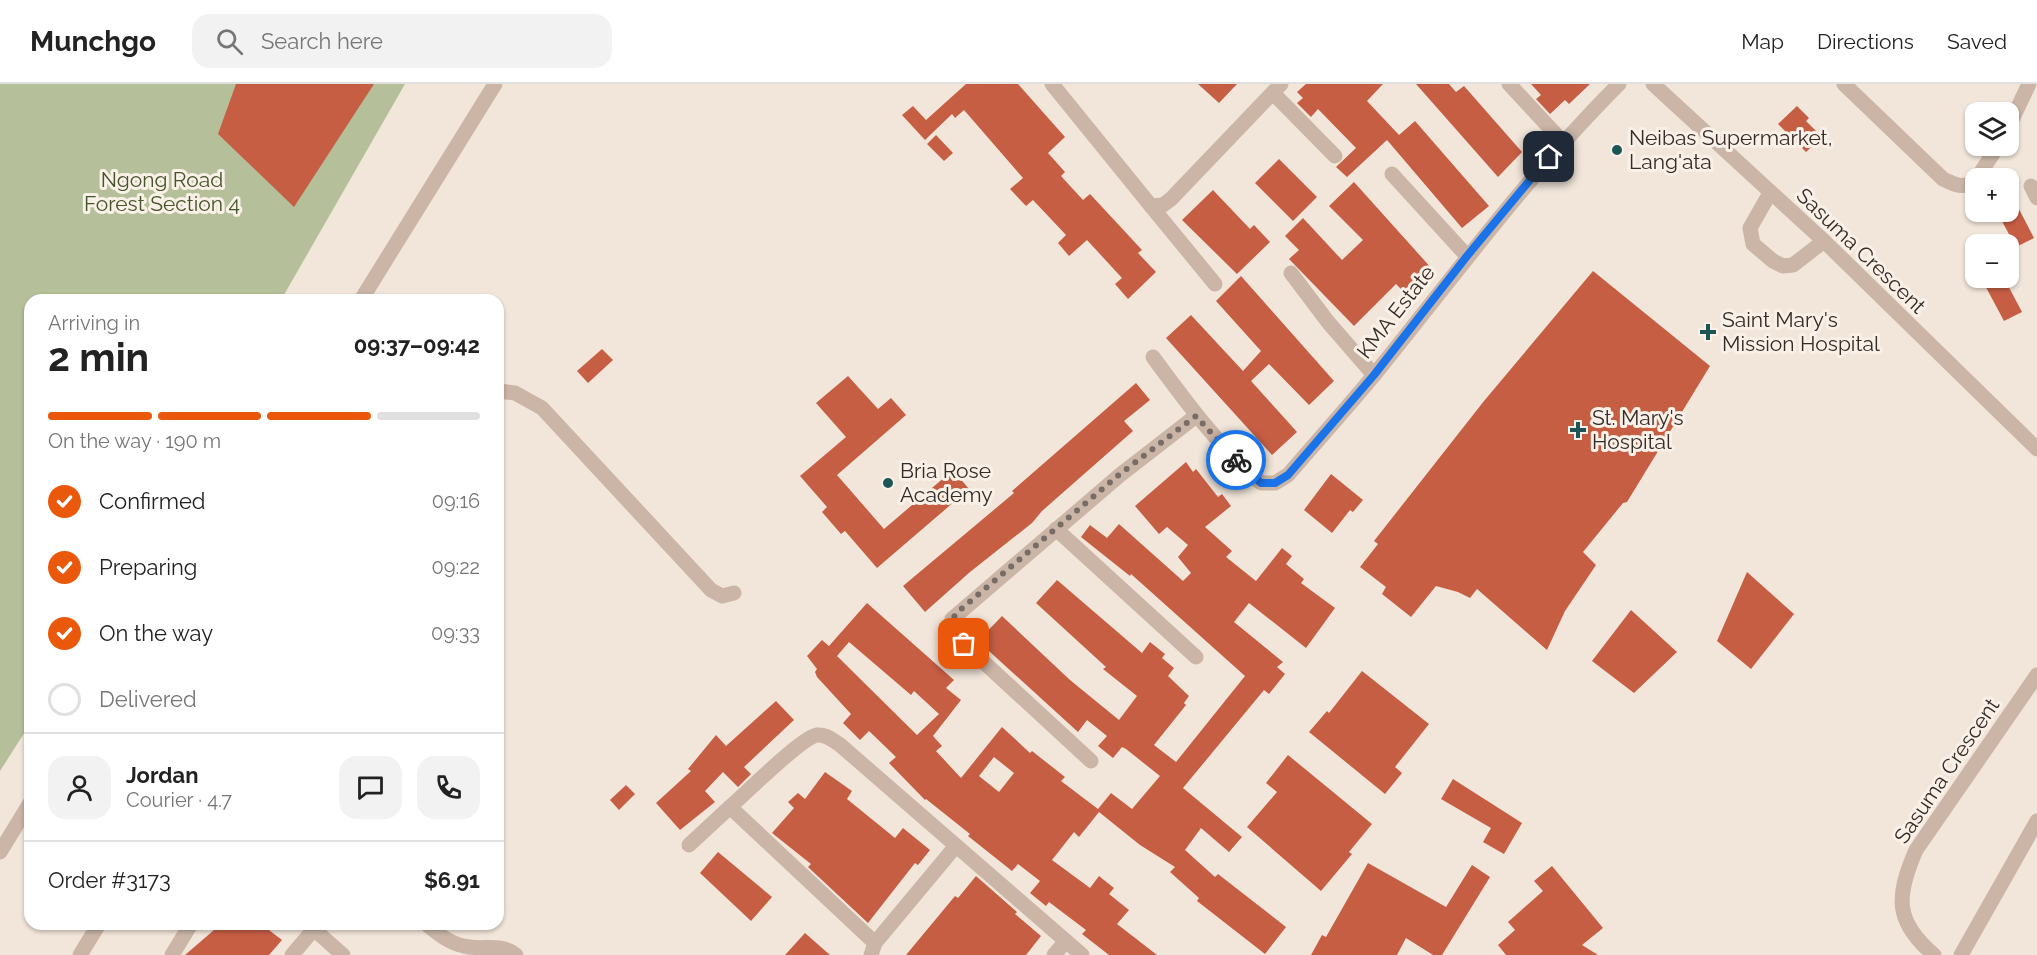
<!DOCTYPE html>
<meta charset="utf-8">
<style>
body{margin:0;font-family:Raleway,sans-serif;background:#f2f2f2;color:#222;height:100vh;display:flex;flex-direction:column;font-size:22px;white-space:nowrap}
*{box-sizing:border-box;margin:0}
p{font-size:20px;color:#767676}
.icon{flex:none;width:33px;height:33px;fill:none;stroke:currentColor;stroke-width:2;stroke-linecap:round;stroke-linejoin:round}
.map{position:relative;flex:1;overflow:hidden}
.side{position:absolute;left:24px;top:210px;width:480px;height:636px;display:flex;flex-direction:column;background:#fff;border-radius:18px;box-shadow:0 2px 4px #0004}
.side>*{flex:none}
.buttons{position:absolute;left:1965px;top:18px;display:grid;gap:12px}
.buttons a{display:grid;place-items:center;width:54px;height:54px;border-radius:12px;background:#fff;box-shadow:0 2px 4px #0004;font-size:30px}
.pin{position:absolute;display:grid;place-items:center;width:51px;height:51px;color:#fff;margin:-26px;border-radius:12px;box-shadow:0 3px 9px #0006}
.courier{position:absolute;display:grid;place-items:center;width:60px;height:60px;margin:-30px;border:4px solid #1a73e8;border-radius:50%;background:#fff;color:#222;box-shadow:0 2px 8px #0007}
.headline em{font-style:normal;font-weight:700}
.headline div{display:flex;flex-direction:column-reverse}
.headline{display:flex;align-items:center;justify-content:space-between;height:102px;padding:0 24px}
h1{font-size:39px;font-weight:700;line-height:45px}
.bar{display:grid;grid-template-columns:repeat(4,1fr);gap:9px 6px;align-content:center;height:72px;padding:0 24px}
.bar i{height:8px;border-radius:4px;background:#e0e0e0}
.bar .on{background:#ea580c}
.bar p{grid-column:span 4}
.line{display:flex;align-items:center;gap:15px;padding:0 24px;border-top:2px solid #e0e0e0}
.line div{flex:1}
.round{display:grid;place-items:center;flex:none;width:63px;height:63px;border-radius:18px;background:#f2f2f2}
ol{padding:0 24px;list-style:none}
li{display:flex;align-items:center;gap:18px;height:66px}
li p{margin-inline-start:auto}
li .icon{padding:6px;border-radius:50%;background:#ea580c;color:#fff;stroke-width:4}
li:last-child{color:#767676}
li i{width:33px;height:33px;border:3px solid #e0e0e0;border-radius:50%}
header{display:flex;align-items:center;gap:36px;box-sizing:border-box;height:84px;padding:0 30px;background:#fff;border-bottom:2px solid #e0e0e0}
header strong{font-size:28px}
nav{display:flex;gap:33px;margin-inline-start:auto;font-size:21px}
.search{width:420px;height:54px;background:#f2f2f2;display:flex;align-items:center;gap:15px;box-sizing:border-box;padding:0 21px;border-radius:18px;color:#767676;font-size:22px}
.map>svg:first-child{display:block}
.green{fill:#b5c09a}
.building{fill:#c65e44;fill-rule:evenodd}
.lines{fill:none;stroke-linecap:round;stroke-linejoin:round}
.minor{stroke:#cab5a6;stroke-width:15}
.done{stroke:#786c66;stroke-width:6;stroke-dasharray:0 10.8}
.route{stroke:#1a73e8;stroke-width:8}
.poi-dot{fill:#1d5557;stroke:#f9f0e7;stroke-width:2}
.labels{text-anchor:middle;stroke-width:6;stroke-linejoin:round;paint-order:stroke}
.poi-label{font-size:21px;fill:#362b27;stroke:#f9f0e7;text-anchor:start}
.park-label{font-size:21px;fill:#46542b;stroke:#f9f0e7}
.street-label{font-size:21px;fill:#362b27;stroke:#f9f0e7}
</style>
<header>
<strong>Munchgo</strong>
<div class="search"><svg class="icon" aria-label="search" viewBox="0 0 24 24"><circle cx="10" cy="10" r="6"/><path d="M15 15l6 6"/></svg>Search here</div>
<nav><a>Map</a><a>Directions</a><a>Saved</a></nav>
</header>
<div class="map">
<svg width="2037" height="871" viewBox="0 0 2037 871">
<rect width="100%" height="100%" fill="#f2e6da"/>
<path class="green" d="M0,0H405L281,216H30V640L0,687Z"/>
<g class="building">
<path d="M236,0H374L294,123L218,50Z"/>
<path d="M966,0H1018L1065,53L1048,69L1065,88L1061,92L1083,116L1090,110L1142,166L1138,169L1156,188L1128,215L1115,200L1122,194L1087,156L1069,172L1058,159L1066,151L1033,116L1026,122L1010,105L1023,94L964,26L955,34L952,30L925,56L902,31L913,22L926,36Z"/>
<path d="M1198,0H1237L1219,19Z"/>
<path d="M1306,0H1383L1367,17L1399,51L1415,37L1489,122L1462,144L1387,56L1347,93L1336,83L1356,64L1318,25L1311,33L1297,19L1303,14L1297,8Z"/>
<path d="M1416,0H1449L1456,8L1464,2L1522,68L1498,93Z"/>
<path d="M1531,0H1590L1569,20L1565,16L1550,30L1536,15L1541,11Z"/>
<path d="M1797,22L1809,34L1806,37L1822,53L1806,68L1778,40Z"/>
<path d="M936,51L953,69L944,77L927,60Z"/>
<path d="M1279,75L1317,113L1293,137L1255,99Z"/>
<path d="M1354,98L1433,186L1407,211L1396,200L1354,242L1289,175L1299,166L1285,152L1303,134L1342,176L1363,156L1329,122Z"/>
<path d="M2008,104L2034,154L2016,163L1997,128H2008Z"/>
<path d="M1213,106L1250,145L1254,141L1270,158L1237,190L1182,136Z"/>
<path d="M1593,187L1710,282L1627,418L1623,419L1583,468L1596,481L1565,527L1547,566L1477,505L1470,514L1458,508L1436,502L1411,533L1382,510L1386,503L1360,483L1378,460L1374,457L1484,317Z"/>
<path d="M1241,192L1334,297L1309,321L1269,280L1251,297L1297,348L1272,371L1166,254L1191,231L1243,287L1261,267L1216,217Z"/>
<path d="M1981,194H2004L2022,228L2004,237Z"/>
<path d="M602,265L613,276L588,299L577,287Z"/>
<path d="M848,292L878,325L891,314L906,331L837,391L884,445L953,386L969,405L877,484L845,447L841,450L822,428L827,423L800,392L846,353L816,319Z"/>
<path d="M1136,299L1150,316L1124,337L1133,347L1042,427L1032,439L970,488L925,528L903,502L1014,409L1012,407Z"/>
<path d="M1186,378L1193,388L1196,385L1218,413L1222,410L1231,422L1205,443L1232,467L1226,473L1256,497L1282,464L1292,472L1286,480L1304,495L1301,499L1335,524L1306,564L1249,519L1234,538L1283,578L1277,583L1285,590L1269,610L1264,606L1183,704L1242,753L1229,768L1201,744L1185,766L1215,793L1218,790L1286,843L1265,870L1197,817L1199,814L1170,788L1175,783L1140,761L1099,728L1079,753L1074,748L1052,776L1090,804L1099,792L1114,804L1109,810L1129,826L1117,840L1157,871H1109L1082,850L1086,846L1049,818L1046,822L1030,809L1040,797L1018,780L1012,787L968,752L970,750L926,715L925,716L889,679L896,673L869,647L860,656L843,639L851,630L817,593L815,588L817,585L807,572L822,556L829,562L867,519L954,596L946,604L961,616L933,652L942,662L936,667L961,694L1002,643L1030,669L1032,667L1065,693L1061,697L1098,725L1111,709L1132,725L1160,692L1126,665L1122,663L1113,674L1098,662L1107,652L1087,636L1078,648L978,557L1002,532L1070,596L1119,636L1137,612L1103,585L1106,583L1036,519L1057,496L1142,569L1150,558L1165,570L1162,574L1174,584L1168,592L1189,612L1184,619L1186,621L1154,661L1176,678L1245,592L1131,490L1130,492L1081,453L1090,441L1107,454L1119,440L1183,497L1191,489L1178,473L1188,461L1167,443L1159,450L1135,422ZM849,558L911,611L914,607L939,630L917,651L837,572ZM994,673L1014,689L999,708L979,692Z"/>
<path d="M1331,390L1363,416L1353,428L1350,426L1332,449L1304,426Z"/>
<path d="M1747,488L1794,530L1751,585L1717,557Z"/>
<path d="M1631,526L1677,568L1634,609L1592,577Z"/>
<path d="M1362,587L1429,640L1395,683L1402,689L1385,710L1309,648L1327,627L1329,629Z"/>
<path d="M776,617L794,636L744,683L751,690L738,703L723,688L705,707L715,718L680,746L656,719L691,687L688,685L716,651L726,662Z"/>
<path d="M1288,671L1372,740L1349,768L1352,770L1321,807L1247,743L1277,708L1266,699Z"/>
<path d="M825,688L852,707L847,715L895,754L903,744L930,766L918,781L915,779L868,839L808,783L811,780L772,749L794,724L788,718L798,709L805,715Z"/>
<path d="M1453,695L1522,739L1504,770L1483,758L1491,744L1441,715Z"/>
<path d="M626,701L635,710L619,726L610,716Z"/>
<path d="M718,768L772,813L751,837L700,789Z"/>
<path d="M1368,779L1446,823L1472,781L1490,793L1442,871H1433L1406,854L1397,871H1311L1322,851L1326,853Z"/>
<path d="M1552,782L1603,844L1582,861L1598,871H1506L1498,861L1515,846L1508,838L1543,807L1534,797Z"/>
<path d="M976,792L1017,828L1015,830L1041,852L1026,871H906L955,812L958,814Z"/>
<path d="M221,840H261L282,856L269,871H185Z"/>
<path d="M805,849L830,871H785Z"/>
</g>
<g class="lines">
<g class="minor">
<path d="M1052,0L1151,122L1163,121L1171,115L1281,0"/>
<path d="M1509,0L1562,57"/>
<path d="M1653,0L1824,157L2037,365"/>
<path d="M1844,0L1943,95C1955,101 1963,105 1976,97"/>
<path d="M1273,9L1335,72"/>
<path d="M2008,44L2029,0"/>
<path d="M1392,90L1467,172"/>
<path d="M1977,94L1998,62"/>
<path d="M2031,102L2037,114"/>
<path d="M1770,109L1750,144L1753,160L1773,177L1783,182L1793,181L1824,157"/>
<path d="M1151,122L1215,200"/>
<path d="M1291,189L1328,238L1374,291"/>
<path d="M361,216L495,0"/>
<path d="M1153,273C1186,318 1219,363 1261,399H1275L1288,391C1317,357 1347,324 1375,290C1455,191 1528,91 1619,0"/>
<path d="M498,307L515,309L542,324L711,506L722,512L734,509"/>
<path d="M1056,445L1196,573"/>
<path d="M1091,677L964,560L956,552L952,535L1120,391L1196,332"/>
<path d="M689,761L730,723"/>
<path d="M0,768L30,719"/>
<path d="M308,840L343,871"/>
<path d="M426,840C437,849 449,859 464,862C481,867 500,858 516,871"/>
<path d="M875,859L730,723C745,710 802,653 817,651C826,650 832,656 839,660L1082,871"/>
<path d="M80,871L99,840"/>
<path d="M172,871L191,840"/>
<path d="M292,871L314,845"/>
<path d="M871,871L875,859L955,763"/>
<path d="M1054,871L1066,857"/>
<path d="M1934,871C1894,837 1896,812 1916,766L2037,591"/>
<path d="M1961,871L2037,737"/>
</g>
</g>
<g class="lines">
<path class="done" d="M964,560L956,552L952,535L960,526L1120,390L1196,332L1236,376"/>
<path class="route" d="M1236,376L1261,399H1275L1288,391L1374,291L1467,172L1549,73"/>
</g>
<g class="poi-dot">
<circle cx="1617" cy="66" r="6"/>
<path d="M1705 239h6v6h6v6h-6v6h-6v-6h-6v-6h6z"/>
<path d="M1575 337h6v6h6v6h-6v6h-6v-6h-6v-6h6z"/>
<circle cx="888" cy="399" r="6"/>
</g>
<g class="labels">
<g class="poi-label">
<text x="1629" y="61">Neibas Supermarket,<tspan x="1629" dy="24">Lang'ata</tspan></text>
<text x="1722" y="243">Saint Mary's<tspan x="1722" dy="24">Mission Hospital</tspan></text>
<text x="1592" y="341">St. Mary's<tspan x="1592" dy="24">Hospital</tspan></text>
<text x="900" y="394">Bria Rose<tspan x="900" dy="24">Academy</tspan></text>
</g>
<g class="park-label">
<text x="162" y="103">Ngong Road<tspan x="162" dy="24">Forest Section 4</tspan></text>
</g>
<g class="street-label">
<text transform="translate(1861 167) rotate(44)" y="7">Sasuma Crescent</text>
<text transform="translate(1396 228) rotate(-52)" y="7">KMA Estate</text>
<text transform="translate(1947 687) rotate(-56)" y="7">Sasuma Crescent</text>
</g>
</g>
</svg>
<div class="buttons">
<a><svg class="icon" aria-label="layers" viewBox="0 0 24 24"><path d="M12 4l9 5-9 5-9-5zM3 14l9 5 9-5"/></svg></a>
<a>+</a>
<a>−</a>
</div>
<div class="pin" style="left:964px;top:560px;background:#ea580c"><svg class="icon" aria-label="bag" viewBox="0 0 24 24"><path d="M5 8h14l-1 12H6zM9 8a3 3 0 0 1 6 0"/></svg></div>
<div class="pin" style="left:1549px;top:73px;background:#1f2937"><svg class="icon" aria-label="home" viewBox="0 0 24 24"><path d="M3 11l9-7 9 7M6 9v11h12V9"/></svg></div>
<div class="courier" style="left:1236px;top:376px"><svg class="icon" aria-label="bike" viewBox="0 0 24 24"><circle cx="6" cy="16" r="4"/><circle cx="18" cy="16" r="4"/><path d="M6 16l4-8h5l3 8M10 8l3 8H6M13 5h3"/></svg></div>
<section class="side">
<div class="headline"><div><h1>2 min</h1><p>Arriving in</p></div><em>09:37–09:42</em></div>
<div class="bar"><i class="on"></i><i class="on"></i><i class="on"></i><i></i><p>On the way · 190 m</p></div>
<ol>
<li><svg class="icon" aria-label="check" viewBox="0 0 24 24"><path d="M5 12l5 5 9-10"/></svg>Confirmed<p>09:16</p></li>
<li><svg class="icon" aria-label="check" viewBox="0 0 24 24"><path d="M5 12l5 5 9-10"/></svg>Preparing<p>09:22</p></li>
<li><svg class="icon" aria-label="check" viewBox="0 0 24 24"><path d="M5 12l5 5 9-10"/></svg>On the way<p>09:33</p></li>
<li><i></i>Delivered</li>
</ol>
<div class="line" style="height:108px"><a class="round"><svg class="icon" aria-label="person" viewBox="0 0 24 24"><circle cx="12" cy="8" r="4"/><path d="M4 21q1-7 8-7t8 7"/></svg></a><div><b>Jordan</b><p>Courier · 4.7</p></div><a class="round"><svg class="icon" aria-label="chat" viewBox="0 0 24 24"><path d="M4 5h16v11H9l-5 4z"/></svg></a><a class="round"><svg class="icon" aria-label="phone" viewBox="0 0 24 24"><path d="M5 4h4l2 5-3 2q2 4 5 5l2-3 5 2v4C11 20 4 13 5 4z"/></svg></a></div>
<div class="line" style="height:78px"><div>Order #3173</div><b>$6.91</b></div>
</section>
</div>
